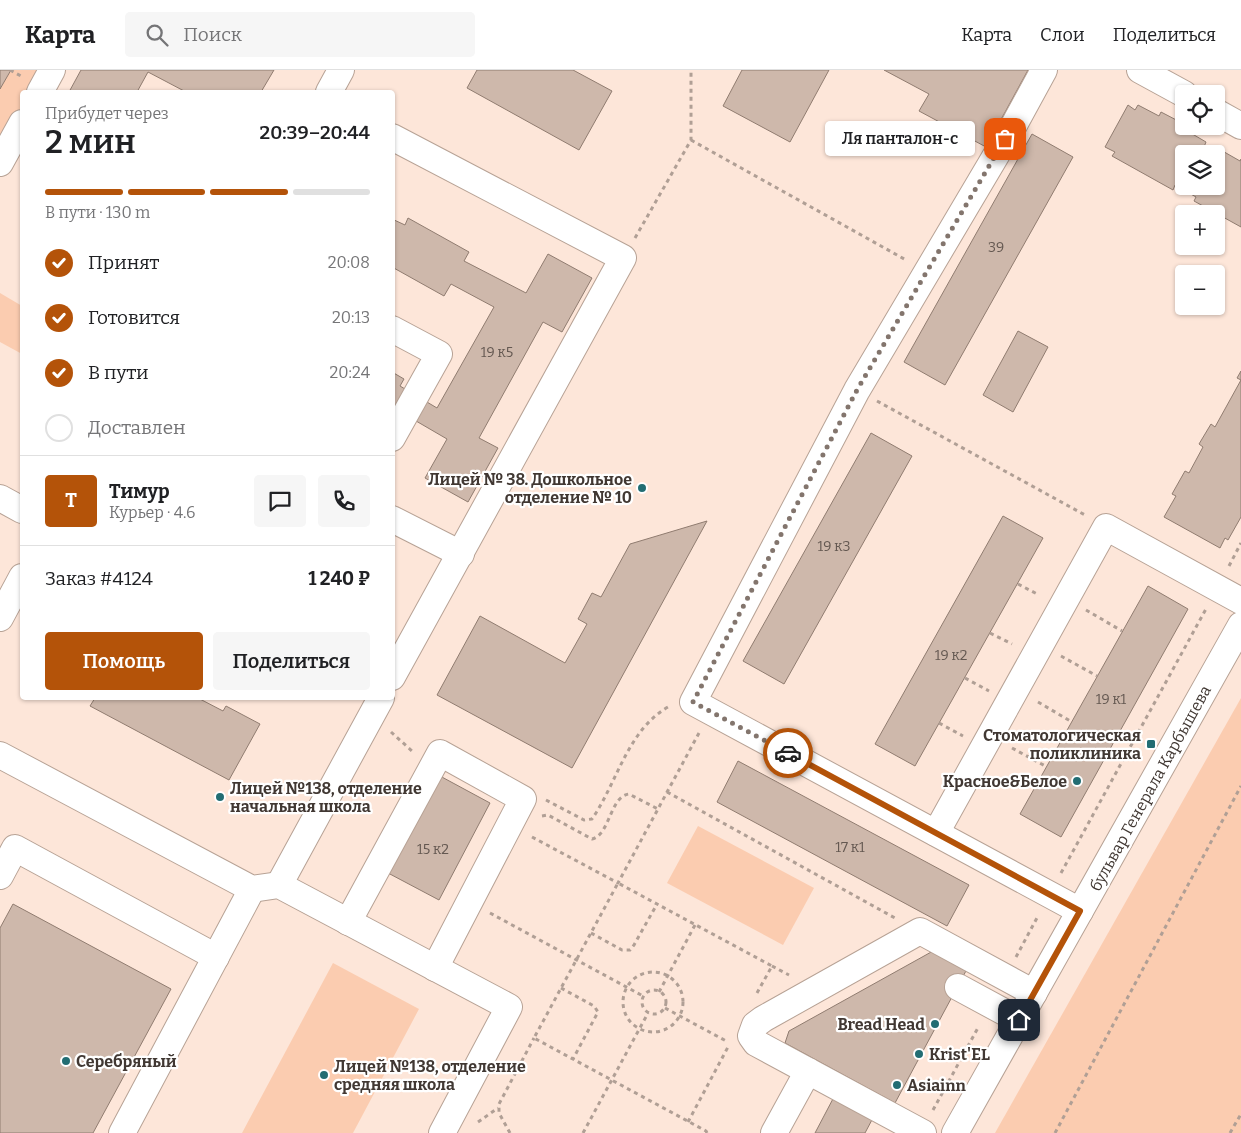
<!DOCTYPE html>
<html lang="ru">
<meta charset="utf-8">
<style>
body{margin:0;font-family:Bitter,serif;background:#f6f6f6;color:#202124;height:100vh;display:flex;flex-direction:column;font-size:19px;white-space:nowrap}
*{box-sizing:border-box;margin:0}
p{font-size:16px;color:#757577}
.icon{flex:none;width:28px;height:28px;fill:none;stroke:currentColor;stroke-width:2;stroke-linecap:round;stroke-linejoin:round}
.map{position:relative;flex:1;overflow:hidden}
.sheet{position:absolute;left:20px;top:20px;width:375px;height:610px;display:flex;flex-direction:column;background:#fff;border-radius:5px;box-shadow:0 1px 4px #0004}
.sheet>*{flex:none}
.buttons{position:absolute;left:1175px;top:15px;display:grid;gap:10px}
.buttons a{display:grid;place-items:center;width:50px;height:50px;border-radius:5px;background:#fff;box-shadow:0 1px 4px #0004;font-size:25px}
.pin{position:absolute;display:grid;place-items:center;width:42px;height:42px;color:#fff;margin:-21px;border-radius:10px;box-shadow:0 2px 8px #0006}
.courier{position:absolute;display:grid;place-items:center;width:50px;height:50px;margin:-25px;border:4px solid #b45309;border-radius:50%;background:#fff;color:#222;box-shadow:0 1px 6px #0007}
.bubble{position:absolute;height:35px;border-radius:5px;background:#fff;box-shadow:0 1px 4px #0004;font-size:16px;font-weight:600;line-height:35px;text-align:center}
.overview em{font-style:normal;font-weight:600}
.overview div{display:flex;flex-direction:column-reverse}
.overview{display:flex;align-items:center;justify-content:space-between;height:85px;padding:0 25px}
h1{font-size:32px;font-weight:600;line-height:38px}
.bar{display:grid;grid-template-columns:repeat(4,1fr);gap:8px 5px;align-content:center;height:60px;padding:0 25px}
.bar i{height:6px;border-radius:4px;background:#e0e0e0}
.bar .active{background:#b45309}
.bar p{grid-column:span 4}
.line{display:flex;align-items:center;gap:12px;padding:0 25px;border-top:1px solid #e0e0e0}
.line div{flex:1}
.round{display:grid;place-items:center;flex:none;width:52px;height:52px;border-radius:5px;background:#f6f6f6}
ol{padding:0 25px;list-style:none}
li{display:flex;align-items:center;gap:15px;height:55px}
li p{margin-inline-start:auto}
li .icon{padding:5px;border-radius:50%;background:#b45309;color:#fff;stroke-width:4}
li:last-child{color:#757577}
li i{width:28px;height:28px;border:2px solid #e0e0e0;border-radius:50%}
.button{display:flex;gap:10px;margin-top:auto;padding:10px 25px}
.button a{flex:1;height:58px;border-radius:5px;background:#b45309;color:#fff;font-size:20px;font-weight:600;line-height:58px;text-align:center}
.button a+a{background:#f6f6f6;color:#202124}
header{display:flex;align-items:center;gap:30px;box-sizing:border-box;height:70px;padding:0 25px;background:#fff;border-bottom:1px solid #e0e0e0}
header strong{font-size:24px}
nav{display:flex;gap:28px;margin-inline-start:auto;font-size:18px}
.search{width:350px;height:45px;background:#f6f6f6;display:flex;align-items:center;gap:12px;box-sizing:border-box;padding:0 18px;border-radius:5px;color:#757577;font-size:19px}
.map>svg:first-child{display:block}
.green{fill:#fbccb0}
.building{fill:#ceb8ab;stroke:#907c70}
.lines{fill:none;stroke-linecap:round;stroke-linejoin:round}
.minor-casing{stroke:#b7a295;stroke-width:28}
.path{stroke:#b09f95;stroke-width:3;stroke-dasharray:4 4;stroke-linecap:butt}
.minor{stroke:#fff;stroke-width:26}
.done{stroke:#83756d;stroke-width:5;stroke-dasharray:0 9}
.route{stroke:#b45309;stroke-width:6}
.poi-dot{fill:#226d73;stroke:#fff;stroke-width:2}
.labels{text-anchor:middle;stroke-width:4.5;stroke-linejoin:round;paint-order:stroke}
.number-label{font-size:14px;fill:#645851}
.poi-label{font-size:16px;font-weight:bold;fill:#413833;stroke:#fff;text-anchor:start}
.street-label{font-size:16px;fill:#413833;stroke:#fff}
</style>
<header>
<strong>Карта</strong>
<div class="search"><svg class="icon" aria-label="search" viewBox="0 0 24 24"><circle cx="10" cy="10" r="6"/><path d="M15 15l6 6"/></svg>Поиск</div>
<nav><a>Карта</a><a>Слои</a><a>Поделиться</a></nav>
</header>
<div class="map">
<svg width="1241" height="1063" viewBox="0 0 1241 1063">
<rect width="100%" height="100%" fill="#fde6d9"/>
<g class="green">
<path d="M11,0H44L31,22H22V38L0,79V19Z"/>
<path d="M0,223L22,236V284L0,272Z"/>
<path d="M1241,628V1063H995Z"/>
<path d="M698,756L814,818L783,875L667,813Z"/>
<path d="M333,893L419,939L353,1063H242Z"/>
</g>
<g class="building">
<path d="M0,0H11L0,19Z"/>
<path d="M81,0H274L261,22H186L148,2L137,22H69Z"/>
<path d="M477,0H573L612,21L579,80L467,18Z"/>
<path d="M742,0H829L790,72L723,36Z"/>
<path d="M884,0H1028L986,77L919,41L929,24Z"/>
<path d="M1128,35L1135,40L1138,35L1159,46L1161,42L1184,54V56L1191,59L1189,62L1206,72L1204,77L1215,84H1184V116H1216V84L1219,79L1240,91L1241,89V157L1194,131L1196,127L1175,115L1173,120L1112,86L1115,82L1105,77Z"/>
<path d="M1032,64L1073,87L945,315L904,292Z"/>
<path d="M408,148L469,182L464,191L526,223L548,184L592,208L562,262L543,252L479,368L498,378L468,432L425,408L447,369L392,337V302L404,309L400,316L437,338L494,237L451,214L444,226L392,197V149L405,155Z"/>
<path d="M1018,261L1048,277L1013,342L983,325Z"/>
<path d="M1241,301V447L1228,470L1225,468L1220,478L1164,447L1176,426L1172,424L1185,401L1189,403L1203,377L1199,374L1211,354L1215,357L1241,310L1237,308Z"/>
<path d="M871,363L912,386L784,614L743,591Z"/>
<path d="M1003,446L1043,468L915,696L875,674Z"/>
<path d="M707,451L572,698L437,625L480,546L565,593L587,554L578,549L592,523L601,527L630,474Z"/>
<path d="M1148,516L1188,539L1061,767L1020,744Z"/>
<path d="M95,628H198L223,641L226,636L260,654L229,710L90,636Z"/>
<path d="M738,691L969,815L947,856L717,732Z"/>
<path d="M440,706L490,733L439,830L388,803Z"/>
<path d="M13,834L171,919L93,1063H0V858Z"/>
<path d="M933,881L967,899L895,1033L785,973L789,961Z"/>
<path d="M835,1025L874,1046L865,1063H815Z"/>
</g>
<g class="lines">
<g class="minor-casing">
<g id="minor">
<path d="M1044,0L1014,55L857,320L693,632L1080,841"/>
<path d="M1140,0L1184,24"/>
<path d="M40,22L52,0"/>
<path d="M329,22L341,0"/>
<path d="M1216,42L1241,56"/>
<path d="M392,67L623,188L392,607"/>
<path d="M0,93L22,53"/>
<path d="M392,259L439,284L392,368"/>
<path d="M0,428L22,440"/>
<path d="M392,449L461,484"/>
<path d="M0,548L22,507"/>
<path d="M0,685L252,819L279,815L509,937L442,1063"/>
<path d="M936,763L1106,457L1241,531"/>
<path d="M0,806L15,778L216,887"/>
<path d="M279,815L381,628"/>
<path d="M348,852L440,683L523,729L435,898"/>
<path d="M958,917L1019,950"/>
<path d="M122,1063L252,819"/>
<path d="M774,1063L808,1001"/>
<path d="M923,1063L756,973L751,966L755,955L763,949L920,861L1034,923"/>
<path d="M955,1063L1241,555"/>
</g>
</g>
<g class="path">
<path d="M10,0L21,6"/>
<path d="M691,70L906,190"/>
<path d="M635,168L691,70V0"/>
<path d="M877,331L1085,445"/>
<path d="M1229,496L1241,473"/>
<path d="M1018,514L1039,525"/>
<path d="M1086,540L1122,561"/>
<path d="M990,563L1012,574"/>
<path d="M1061,586L1097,606"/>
<path d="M965,608L989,621"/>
<path d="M1038,632L1072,652"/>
<path d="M939,653L963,666"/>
<path d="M391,662L412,681"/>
<path d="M1012,678L1047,697"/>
<path d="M667,722L895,848"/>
<path d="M546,730L584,750L592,749C618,711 627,661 668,637"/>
<path d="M542,746L548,745L592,769C610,765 610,726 629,724L658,739"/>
<path d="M532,767L618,813L699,663"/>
<path d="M1061,803L1206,539"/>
<path d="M490,843L643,926"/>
<path d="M591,863L622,880H630L634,875L657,834"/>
<path d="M1016,887L1038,846"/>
<path d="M772,896L789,905"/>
<circle cx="653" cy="932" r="30"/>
<path d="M561,918L594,936L598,942L573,989"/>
<circle cx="654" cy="932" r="12"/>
<path d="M659,922L695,855"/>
<path d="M665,938L728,972"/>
<path d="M933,1040L979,956"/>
<path d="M478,1052L498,1038"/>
<path d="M688,1052L728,977"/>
<path d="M510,1063L499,1043V1034L534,968"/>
<path d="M583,1063L648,943"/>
<path d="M707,1063L706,1061L534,968L618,813L772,896L757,923"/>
<path d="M1055,1063L1241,716"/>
<path d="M1230,1063L1241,1044"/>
</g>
<use href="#minor" class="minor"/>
</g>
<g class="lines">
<path class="done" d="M788,683L693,632L857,320L1005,69"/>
<path class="route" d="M788,683L1080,841L1019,950"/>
</g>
<g class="poi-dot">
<circle cx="642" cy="418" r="5"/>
<rect x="1146" y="669" width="10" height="10" rx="2.5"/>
<circle cx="1077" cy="711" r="5"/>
<circle cx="220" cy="727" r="5"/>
<circle cx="935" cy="954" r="5"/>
<circle cx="919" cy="984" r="5"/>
<circle cx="66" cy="991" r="5"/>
<circle cx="324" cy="1005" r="5"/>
<circle cx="897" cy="1015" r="5"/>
</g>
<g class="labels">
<g class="number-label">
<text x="996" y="182">39</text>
<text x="497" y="287">19 к5</text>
<text x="834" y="481">19 к3</text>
<text x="951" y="590">19 к2</text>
<text x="1111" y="634">19 к1</text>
<text x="850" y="782">17 к1</text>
<text x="433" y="784">15 к2</text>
</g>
<g class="poi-label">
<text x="632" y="415" text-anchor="end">Лицей № 38. Дошкольное<tspan x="632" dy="18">отделение № 10</tspan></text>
<text x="1141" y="671" text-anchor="end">Стоматологическая<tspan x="1141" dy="18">поликлиника</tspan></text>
<text x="1067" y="717" text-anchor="end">Красное&amp;Белое</text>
<text x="230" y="724">Лицей №138, отделение<tspan x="230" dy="18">начальная школа</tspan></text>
<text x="925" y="960" text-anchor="end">Bread Head</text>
<text x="929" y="990">Krist'EL</text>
<text x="76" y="997">Серебряный</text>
<text x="334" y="1002">Лицей №138, отделение<tspan x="334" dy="18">средняя школа</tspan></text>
<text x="907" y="1021">Asiainn</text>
</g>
<g class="street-label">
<text transform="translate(1150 718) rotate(-61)" y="6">бульвар Генерала Карбышева</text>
</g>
</g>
</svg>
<div class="buttons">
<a><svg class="icon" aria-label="locate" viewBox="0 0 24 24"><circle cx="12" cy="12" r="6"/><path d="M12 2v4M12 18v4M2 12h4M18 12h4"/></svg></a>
<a><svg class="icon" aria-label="layers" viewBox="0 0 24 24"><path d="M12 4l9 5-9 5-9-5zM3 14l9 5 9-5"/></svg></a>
<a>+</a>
<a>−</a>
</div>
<div class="pin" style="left:1005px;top:69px;background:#ea580c"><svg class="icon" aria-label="bag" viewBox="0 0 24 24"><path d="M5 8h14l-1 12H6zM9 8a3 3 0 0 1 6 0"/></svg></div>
<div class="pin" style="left:1019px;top:950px;background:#1f2937"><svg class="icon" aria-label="home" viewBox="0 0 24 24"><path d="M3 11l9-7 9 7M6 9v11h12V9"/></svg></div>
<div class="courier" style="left:788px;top:683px"><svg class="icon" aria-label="car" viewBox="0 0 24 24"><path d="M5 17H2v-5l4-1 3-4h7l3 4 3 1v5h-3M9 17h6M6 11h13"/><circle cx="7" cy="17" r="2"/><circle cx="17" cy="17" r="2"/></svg></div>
<div class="bubble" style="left:825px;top:51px;width:150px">Ля панталон-с</div>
<section class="sheet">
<div class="overview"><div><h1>2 мин</h1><p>Прибудет через</p></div><em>20:39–20:44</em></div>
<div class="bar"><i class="active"></i><i class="active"></i><i class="active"></i><i></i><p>В пути · 130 m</p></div>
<ol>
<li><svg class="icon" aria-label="check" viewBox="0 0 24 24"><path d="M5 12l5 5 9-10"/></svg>Принят<p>20:08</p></li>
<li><svg class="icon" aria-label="check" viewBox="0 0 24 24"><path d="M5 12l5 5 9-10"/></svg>Готовится<p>20:13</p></li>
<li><svg class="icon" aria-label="check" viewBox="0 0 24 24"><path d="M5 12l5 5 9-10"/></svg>В пути<p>20:24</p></li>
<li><i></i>Доставлен</li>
</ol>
<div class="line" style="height:90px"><b class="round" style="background:#b45309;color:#fff">Т</b><div><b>Тимур</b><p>Курьер · 4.6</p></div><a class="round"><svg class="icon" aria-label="chat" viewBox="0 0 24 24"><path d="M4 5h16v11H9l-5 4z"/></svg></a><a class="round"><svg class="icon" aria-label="phone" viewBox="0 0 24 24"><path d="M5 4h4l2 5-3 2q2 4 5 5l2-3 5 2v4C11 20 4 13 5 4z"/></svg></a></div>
<div class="line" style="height:65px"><div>Заказ #4124</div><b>1 240 ₽</b></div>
<div class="button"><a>Помощь</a><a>Поделиться</a></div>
</section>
</div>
